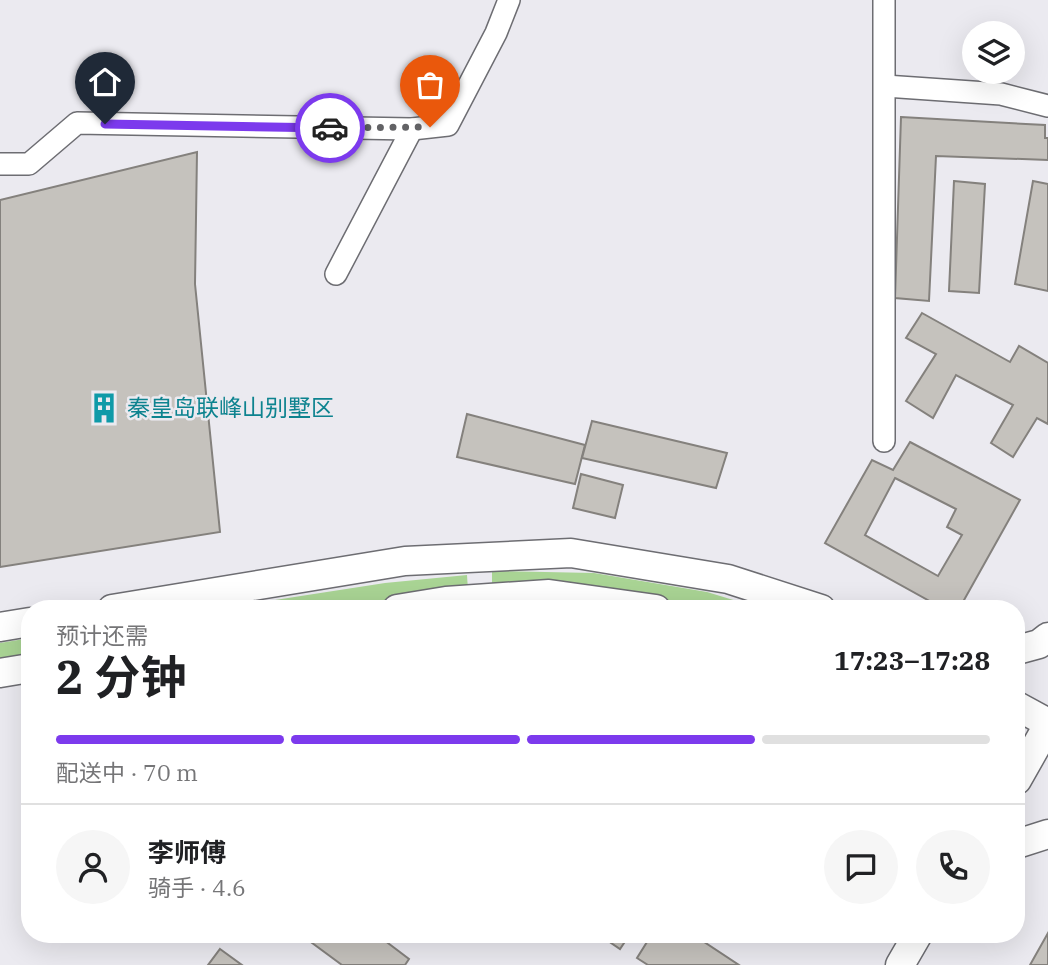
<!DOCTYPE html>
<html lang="zh">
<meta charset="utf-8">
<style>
body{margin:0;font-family:"IBM Plex Serif","Noto Sans SC",serif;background:#f6f6f6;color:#202124;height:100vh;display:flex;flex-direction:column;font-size:26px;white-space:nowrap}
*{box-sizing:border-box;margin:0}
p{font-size:23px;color:#757577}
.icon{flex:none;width:38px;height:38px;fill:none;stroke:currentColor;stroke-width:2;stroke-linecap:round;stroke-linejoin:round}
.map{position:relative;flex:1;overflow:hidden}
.sheet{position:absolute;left:21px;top:600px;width:1004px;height:343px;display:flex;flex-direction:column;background:#fff;border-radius:28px;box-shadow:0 7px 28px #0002}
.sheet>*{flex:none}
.tools{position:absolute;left:962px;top:21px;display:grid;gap:14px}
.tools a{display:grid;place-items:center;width:63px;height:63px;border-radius:50%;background:#fff;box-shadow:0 7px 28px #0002;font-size:35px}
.pin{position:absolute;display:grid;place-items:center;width:60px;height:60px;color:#fff;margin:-72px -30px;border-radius:50% 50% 50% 0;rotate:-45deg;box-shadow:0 0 7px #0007}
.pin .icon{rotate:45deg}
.courier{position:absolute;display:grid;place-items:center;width:70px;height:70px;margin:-35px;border:5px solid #7c3aed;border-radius:50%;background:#fff;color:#222;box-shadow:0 2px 9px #0007}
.summary em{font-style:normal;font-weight:700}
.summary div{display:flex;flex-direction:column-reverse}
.summary{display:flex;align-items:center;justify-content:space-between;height:119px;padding:0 35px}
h1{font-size:46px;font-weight:700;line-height:52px}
.bar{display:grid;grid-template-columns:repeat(4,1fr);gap:10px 7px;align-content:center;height:84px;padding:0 35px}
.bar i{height:9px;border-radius:5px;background:#e0e0e0}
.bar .on{background:#7c3aed}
.bar p{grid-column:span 4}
.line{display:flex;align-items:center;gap:18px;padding:0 35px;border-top:2px solid #e0e0e0}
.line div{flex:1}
.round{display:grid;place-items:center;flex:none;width:74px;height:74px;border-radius:37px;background:#f6f6f6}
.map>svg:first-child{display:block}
.green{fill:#a9d494}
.building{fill:#c5c2bd;stroke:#84817d;stroke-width:2;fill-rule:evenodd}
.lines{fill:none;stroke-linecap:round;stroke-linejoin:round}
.minor-casing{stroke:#6d6d72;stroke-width:24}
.major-casing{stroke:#6d6d72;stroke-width:31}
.minor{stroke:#fff;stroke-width:21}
.major{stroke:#fff;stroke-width:28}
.done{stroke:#626265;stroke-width:7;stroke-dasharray:0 12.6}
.route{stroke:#7c3aed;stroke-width:9}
.labels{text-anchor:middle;stroke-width:5;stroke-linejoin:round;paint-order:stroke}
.culture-label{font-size:23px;fill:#0d838f;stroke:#ebeaf0;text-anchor:start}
</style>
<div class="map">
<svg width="1048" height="965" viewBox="0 0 1048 965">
<rect width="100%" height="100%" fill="#ebeaf0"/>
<g class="green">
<path d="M492,571L594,573L707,592L763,609H705L588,588L492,589Z"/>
<path d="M467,575L468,590L322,609H216L385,583Z"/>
<path d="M30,638V658L0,662V643Z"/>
</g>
<g class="building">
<path d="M901,117L1045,125V138H1048V160L936,156L929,301L895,298Z"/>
<path d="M197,152L195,284L220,532L0,567V200Z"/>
<path d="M954,181L985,184L979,293L949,291Z"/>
<path d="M1033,181L1048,184V291L1015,284Z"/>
<path d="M922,313L1010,362L1019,346L1048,363V424L1037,418L1013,457L991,443L1013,405L956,375L933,418L906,401L936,354L906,338Z"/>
<path d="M467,414L585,445L575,484L457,457Z"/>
<path d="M592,421L727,453L716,488L582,458Z"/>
<path d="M910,442L1020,500L959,609H944L825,543L872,460L893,470ZM895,478L956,509L947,527L962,535L938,576L865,535Z"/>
<path d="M581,474L623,485L615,518L573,508Z"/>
<path d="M1048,933V965H1030Z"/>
<path d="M300,934H376L409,959L405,965H342Z"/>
<path d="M598,934H630L620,949Z"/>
<path d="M652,934H692L739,965H648L637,958Z"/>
<path d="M220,949L242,965H208Z"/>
</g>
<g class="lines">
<g class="minor-casing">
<g id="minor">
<path d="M884,0V441"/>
<path d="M885,86L1001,94L1048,106"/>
<path d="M0,164H29L77,123L412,129L448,125L496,33L509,0"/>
<path d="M336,274L412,129"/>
</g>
</g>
<g class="major-casing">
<g id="major">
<path d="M112,609L405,561L571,553L728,579L821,609"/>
<path d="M397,609L446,601L549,594L656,609"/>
<path d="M0,627L30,622"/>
<path d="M1017,650L1039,644L1048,637"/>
<path d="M0,673L30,668"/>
<path d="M1017,706L1048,723"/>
<path d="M1017,780L1048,725"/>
<path d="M1017,844L1048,834"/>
<path d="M900,965L918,934"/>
</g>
</g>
<use href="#minor" class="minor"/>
<use href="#major" class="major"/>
</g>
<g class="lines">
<path class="done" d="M330,128L430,127"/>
<path class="route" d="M105,124L330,128"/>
</g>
<defs>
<g id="building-bare" transform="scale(2.415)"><path d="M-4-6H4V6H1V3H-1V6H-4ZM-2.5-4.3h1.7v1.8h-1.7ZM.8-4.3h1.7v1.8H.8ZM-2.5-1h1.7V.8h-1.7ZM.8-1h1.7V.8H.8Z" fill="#0f9aa8" stroke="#ebeaf0" stroke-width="2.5" paint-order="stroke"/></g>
</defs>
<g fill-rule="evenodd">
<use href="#building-bare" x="104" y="408"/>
</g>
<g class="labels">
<g class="culture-label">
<text x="127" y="416">秦皇岛联峰山别墅区</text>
</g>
</g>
</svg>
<div class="tools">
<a><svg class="icon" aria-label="layers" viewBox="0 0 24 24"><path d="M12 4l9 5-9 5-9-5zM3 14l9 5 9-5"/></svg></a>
</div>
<div class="pin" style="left:430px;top:127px;background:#ea580c"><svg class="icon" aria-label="bag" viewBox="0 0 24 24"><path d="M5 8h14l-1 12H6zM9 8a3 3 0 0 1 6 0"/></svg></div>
<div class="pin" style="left:105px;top:124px;background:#1f2937"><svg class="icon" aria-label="home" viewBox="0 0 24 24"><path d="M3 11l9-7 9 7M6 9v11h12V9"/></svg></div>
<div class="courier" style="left:330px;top:128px"><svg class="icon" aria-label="car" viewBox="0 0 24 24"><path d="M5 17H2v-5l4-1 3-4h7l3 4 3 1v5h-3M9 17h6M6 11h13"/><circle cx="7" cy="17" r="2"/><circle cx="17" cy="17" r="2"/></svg></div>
<section class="sheet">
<div class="summary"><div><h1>2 分钟</h1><p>预计还需</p></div><em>17:23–17:28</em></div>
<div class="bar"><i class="on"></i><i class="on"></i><i class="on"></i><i></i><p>配送中 · 70 m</p></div>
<div class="line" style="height:126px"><a class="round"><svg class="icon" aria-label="person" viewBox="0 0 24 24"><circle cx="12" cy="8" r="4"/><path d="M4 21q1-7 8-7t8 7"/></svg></a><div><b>李师傅</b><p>骑手 · 4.6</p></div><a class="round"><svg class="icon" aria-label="chat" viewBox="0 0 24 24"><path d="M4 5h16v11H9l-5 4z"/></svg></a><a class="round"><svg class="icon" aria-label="phone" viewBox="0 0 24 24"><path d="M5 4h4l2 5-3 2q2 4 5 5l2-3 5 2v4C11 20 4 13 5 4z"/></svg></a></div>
</section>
</div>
